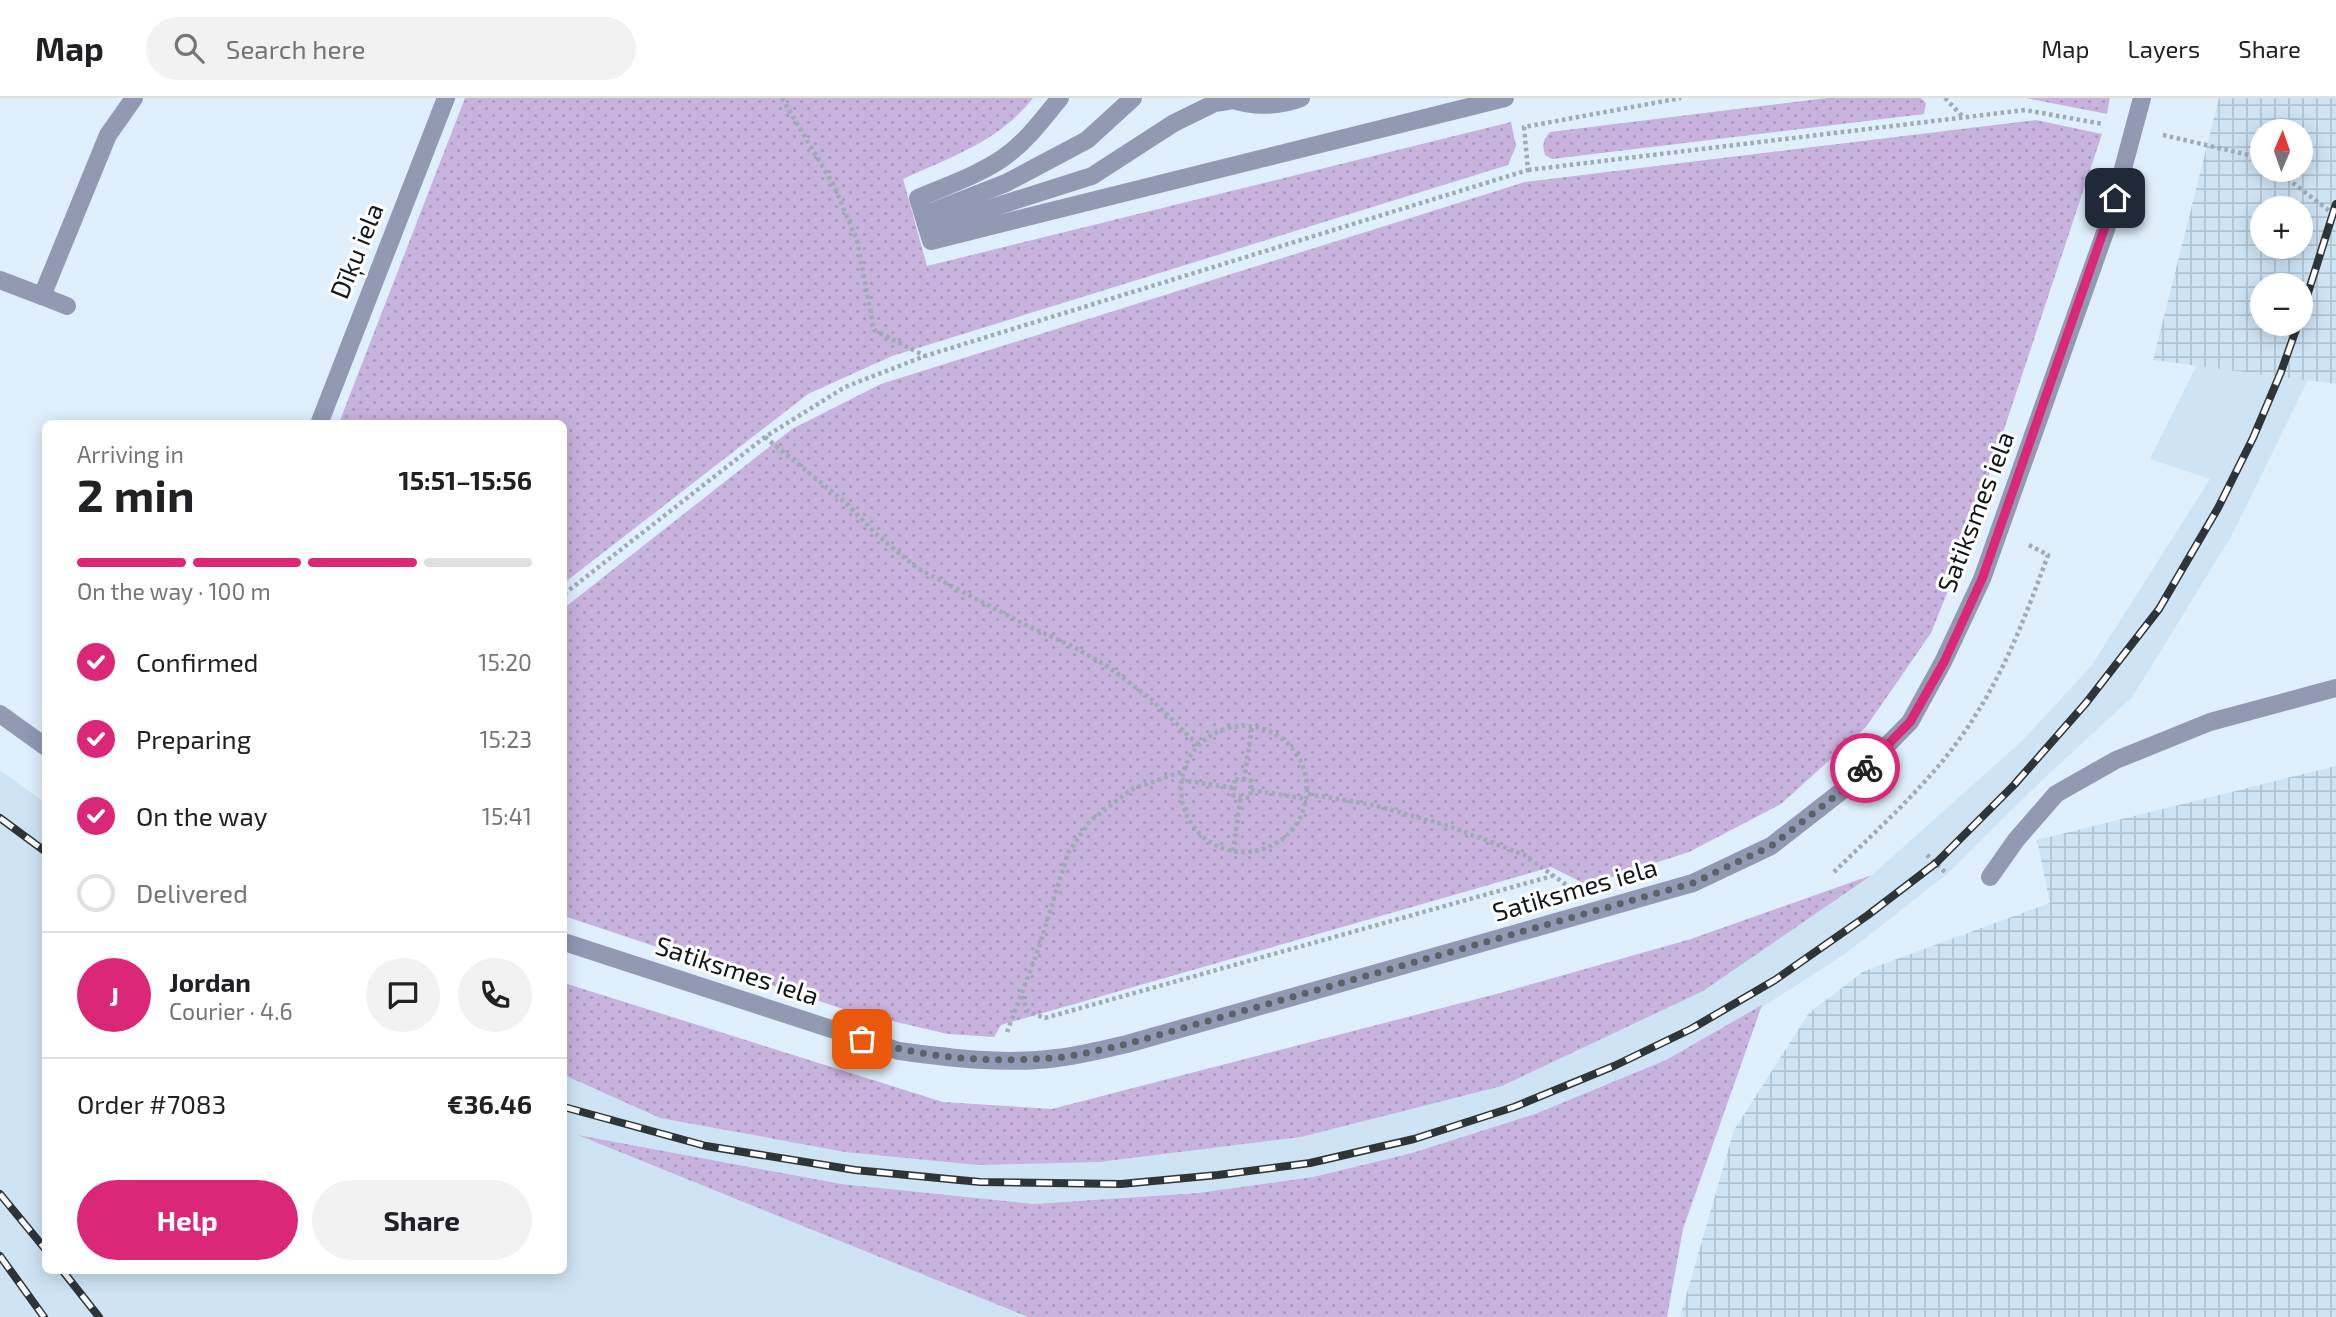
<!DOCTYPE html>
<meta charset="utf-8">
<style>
body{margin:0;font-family:"Exo 2",sans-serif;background:#f2f2f2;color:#202124;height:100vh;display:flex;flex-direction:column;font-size:26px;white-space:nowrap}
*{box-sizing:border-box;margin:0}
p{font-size:23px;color:#757577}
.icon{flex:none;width:38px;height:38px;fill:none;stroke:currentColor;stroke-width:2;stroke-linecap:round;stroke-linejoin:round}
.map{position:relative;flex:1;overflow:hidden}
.sheet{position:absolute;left:42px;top:322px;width:525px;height:854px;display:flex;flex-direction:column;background:#fff;border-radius:10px;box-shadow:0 4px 18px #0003}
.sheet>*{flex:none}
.needle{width:46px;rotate:2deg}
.tools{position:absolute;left:2250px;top:21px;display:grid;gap:14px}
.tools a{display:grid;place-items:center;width:63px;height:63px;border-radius:50%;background:#fff;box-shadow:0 4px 18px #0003;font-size:35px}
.pin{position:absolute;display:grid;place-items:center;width:60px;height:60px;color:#fff;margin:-30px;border-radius:14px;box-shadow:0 4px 10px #0006}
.courier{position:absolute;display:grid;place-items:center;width:70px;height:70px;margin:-35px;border:5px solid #db2777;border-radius:50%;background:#fff;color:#222;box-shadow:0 2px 9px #0007}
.headline em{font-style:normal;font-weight:700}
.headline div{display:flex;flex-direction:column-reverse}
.headline{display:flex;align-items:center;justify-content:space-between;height:119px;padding:0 35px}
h1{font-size:46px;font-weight:700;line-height:52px}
.bar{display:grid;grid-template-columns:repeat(4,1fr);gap:10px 7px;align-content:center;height:84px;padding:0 35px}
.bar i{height:9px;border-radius:5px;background:#e0e0e0}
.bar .on{background:#db2777}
.bar p{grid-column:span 4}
.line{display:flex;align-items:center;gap:18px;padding:0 35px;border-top:2px solid #e0e0e0}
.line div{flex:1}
.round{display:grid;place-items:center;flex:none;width:74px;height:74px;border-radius:37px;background:#f2f2f2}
ol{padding:0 35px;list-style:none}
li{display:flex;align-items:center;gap:21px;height:77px}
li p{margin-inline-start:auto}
li .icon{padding:7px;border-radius:50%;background:#db2777;color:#fff;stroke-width:4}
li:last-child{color:#757577}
li i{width:38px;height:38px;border:4px solid #e0e0e0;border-radius:50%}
.cta{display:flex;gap:14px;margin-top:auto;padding:14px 35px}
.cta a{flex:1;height:80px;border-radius:42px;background:#db2777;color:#fff;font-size:28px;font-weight:700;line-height:80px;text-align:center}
.cta a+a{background:#f2f2f2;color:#202124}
header{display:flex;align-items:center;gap:42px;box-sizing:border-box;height:98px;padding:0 35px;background:#fff;border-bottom:2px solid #e0e0e0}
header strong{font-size:33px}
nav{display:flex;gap:38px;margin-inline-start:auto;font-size:24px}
.search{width:490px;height:63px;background:#f2f2f2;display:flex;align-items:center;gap:18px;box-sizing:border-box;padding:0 24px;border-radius:38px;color:#757577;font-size:26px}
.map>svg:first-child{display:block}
.built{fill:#cee4f5}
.industrial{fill:url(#industrial-grid);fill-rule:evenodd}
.grass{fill:url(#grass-dots)}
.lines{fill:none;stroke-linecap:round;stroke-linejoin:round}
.path{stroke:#9facb5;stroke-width:4.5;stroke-dasharray:3.5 3.5;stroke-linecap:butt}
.minor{stroke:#9199b3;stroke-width:18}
.rail-casing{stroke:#2e3539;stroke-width:8}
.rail{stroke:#fff;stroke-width:5;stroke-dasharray:16;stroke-linecap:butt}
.done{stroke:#596369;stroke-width:7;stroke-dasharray:0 12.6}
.route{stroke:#db2777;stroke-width:9}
.labels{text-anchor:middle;stroke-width:6;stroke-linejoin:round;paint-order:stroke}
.street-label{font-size:26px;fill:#11171a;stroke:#fff}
</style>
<header>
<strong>Map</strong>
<div class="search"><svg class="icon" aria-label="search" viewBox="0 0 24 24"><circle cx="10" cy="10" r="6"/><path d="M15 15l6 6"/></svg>Search here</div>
<nav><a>Map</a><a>Layers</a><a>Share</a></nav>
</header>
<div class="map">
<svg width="2336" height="1219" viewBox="0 0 2336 1219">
<defs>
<pattern id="industrial-grid" width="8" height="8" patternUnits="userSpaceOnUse" patternTransform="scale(1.75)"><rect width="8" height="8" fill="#cee4f5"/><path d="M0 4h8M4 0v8" fill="none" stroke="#b0c3d1"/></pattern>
<pattern id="grass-dots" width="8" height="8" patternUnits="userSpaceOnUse" patternTransform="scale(1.75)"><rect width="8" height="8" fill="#c7b3de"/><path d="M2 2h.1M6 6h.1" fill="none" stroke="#aa99be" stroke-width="1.8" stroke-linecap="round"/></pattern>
</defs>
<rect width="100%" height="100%" fill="#dfeffb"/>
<path class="built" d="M2197,267L2308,282L2232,437L2133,598L2035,689L1947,776L1845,856L1761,910L1666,962L1535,1016L1412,1055L1313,1079L1198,1095L1034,1106L841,1086L582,1038L1028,1219H0V672L45,705L46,1172H564V977L660,1020L845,1054L1505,986L1702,893L1872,777L2022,643L2092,567L2210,381L2150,361Z"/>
<g class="industrial">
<path d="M2219,0H2336V286L2153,262ZM2263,33H2301V72H2263ZM2263,110H2301V149H2263ZM2263,187H2301V226H2263Z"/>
<path d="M2336,668V1219H1680L1734,1032L1809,915L1864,873L2050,805L2037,742Z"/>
</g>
<g class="grass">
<path d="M465,0H1033C1000,43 951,59 903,81L927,168L1511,24L1516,48L1508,67L892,258L808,296L564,485V326L339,325Z"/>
<path d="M1827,0H1921L1926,5L1924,16L1552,61L1545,57C1542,47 1543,42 1550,34Z"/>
<path d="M2026,0H2110L2107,16Z"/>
<path d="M2036,22L2102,36L1962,458L1931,535L1866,629L1781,706L1689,754L1587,787L1551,769L1001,927L994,939L948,936L849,913L564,818V510L792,331L881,286L1525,84Z"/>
<path d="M1872,777L1703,893L1502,988L1301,1039L1099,1064L978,1067L845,1054L660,1020L564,977V885L943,1004L1052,1011L1504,894L1691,841Z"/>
<path d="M1762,907L1683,1131L1667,1219H1028L578,1037L841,1086L1034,1106L1198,1095L1313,1079L1412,1055L1535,1016L1666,962Z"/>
</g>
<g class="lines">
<g class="path">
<path d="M782,0L834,88L857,142L874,232L925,258"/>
<path d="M1945,0L1963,19"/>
<path d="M2163,37L2249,57L2263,63"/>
<path d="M1528,72L2025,12L2103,26"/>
<path d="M2276,72L2336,118"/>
<path d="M765,339L847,406L876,436L917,470L1028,528L1072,548L1110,570L1151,601L1198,647"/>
<path d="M564,496L765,339L845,289L925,258L1528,72L1524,29L1681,0"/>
<circle cx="1244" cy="691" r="63"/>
<path d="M1235,681L1252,683L1250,700L1233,697Z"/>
<path d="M1181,682L1234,690"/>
<path d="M1244,682L1252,629"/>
<path d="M1251,692L1307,701"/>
<path d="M1308,696L1373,707L1449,728L1524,757L1568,788"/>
<path d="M1233,753L1241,698"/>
<path d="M1927,757L1947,776"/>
<path d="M1834,774C1884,725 1938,678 1975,618C2007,568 2028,512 2048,457L2027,446"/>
<path d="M1022,898L1028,914L1045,920L1552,778"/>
<path d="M1007,934L1038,852L1068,755L1090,723L1132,691L1184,673"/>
</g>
<g class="minor">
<path d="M1060,0C1043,21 1026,44 1003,60C978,77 947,88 918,100L931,143L1505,0"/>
<path d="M1228,0C1251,9 1279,9 1301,0"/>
<path d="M924,117L1006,85L1087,42L1133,0"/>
<path d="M928,130L1092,78L1174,25L1215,5L1233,2"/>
<path d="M0,182L42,198L108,37L134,0"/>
<path d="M42,198L67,208"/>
<path d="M319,326L446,0"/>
<path d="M0,616L46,649"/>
<path d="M1990,779L2016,742L2056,696L2116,662L2210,624L2336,590"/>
<path d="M564,844L899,953C951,960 1005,967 1057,960C1081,957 1104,951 1127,946L1693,785L1771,748L1843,692L1910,624L1943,564L1982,481L2109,123L2142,0"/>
</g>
<g class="rail-casing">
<g id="rail">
<path d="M2301,217L2336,106"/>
<path d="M0,720L46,754"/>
<path d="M564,1009L706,1048L855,1072L980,1084L1121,1086L1218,1077L1310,1065L1414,1041L1514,1009L1614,968L1691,931L1775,882L1868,817L1936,765L2014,687L2086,605L2159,511L2218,410L2253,340L2281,274L2298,226"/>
<path d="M0,1096L46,1152"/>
<path d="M0,1158L44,1219"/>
<path d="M62,1172L99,1219"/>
</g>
</g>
<use href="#rail" class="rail"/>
</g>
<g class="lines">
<path class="done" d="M862,941C924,960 988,965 1053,960C1078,958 1103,951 1127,946L1693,785L1771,748L1843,692L1865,670"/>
<path class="route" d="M1865,670L1910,624L1944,564L1982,481L2115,100"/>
</g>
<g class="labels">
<g class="street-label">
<text transform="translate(357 153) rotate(-68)" y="9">Dīķu iela</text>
<text transform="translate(1976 414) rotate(-69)" y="9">Satiksmes iela</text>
<text transform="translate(1575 792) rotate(-16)" y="9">Satiksmes iela</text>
<text transform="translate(737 873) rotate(18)" y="9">Satiksmes iela</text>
</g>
</g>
</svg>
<div class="tools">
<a><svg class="needle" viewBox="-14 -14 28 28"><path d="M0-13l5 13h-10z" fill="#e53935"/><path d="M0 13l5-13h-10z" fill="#757577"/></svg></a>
<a>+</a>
<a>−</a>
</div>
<div class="pin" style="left:862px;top:941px;background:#ea580c"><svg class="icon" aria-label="bag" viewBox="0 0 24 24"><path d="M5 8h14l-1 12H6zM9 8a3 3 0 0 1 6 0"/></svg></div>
<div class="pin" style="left:2115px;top:100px;background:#1f2937"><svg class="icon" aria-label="home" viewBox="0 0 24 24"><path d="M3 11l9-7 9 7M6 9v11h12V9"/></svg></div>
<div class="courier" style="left:1865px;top:670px"><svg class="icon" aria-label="bike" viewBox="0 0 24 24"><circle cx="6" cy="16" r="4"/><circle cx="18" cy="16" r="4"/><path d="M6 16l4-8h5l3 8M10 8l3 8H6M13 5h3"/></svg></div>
<section class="sheet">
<div class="headline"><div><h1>2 min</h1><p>Arriving in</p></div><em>15:51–15:56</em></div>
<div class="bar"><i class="on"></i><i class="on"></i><i class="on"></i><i></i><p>On the way · 100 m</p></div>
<ol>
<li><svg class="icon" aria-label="check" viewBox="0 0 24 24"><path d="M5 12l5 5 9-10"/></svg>Confirmed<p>15:20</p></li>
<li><svg class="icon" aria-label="check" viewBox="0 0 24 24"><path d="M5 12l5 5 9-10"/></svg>Preparing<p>15:23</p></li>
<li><svg class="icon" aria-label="check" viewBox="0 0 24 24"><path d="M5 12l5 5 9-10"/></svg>On the way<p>15:41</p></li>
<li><i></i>Delivered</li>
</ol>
<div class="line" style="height:126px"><b class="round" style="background:#db2777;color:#fff">J</b><div><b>Jordan</b><p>Courier · 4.6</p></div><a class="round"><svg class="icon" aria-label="chat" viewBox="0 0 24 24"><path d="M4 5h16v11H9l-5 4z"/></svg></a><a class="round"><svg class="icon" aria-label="phone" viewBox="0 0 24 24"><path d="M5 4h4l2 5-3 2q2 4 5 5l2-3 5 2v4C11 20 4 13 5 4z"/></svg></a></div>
<div class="line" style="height:91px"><div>Order #7083</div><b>€36.46</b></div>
<div class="cta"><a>Help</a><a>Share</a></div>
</section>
</div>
